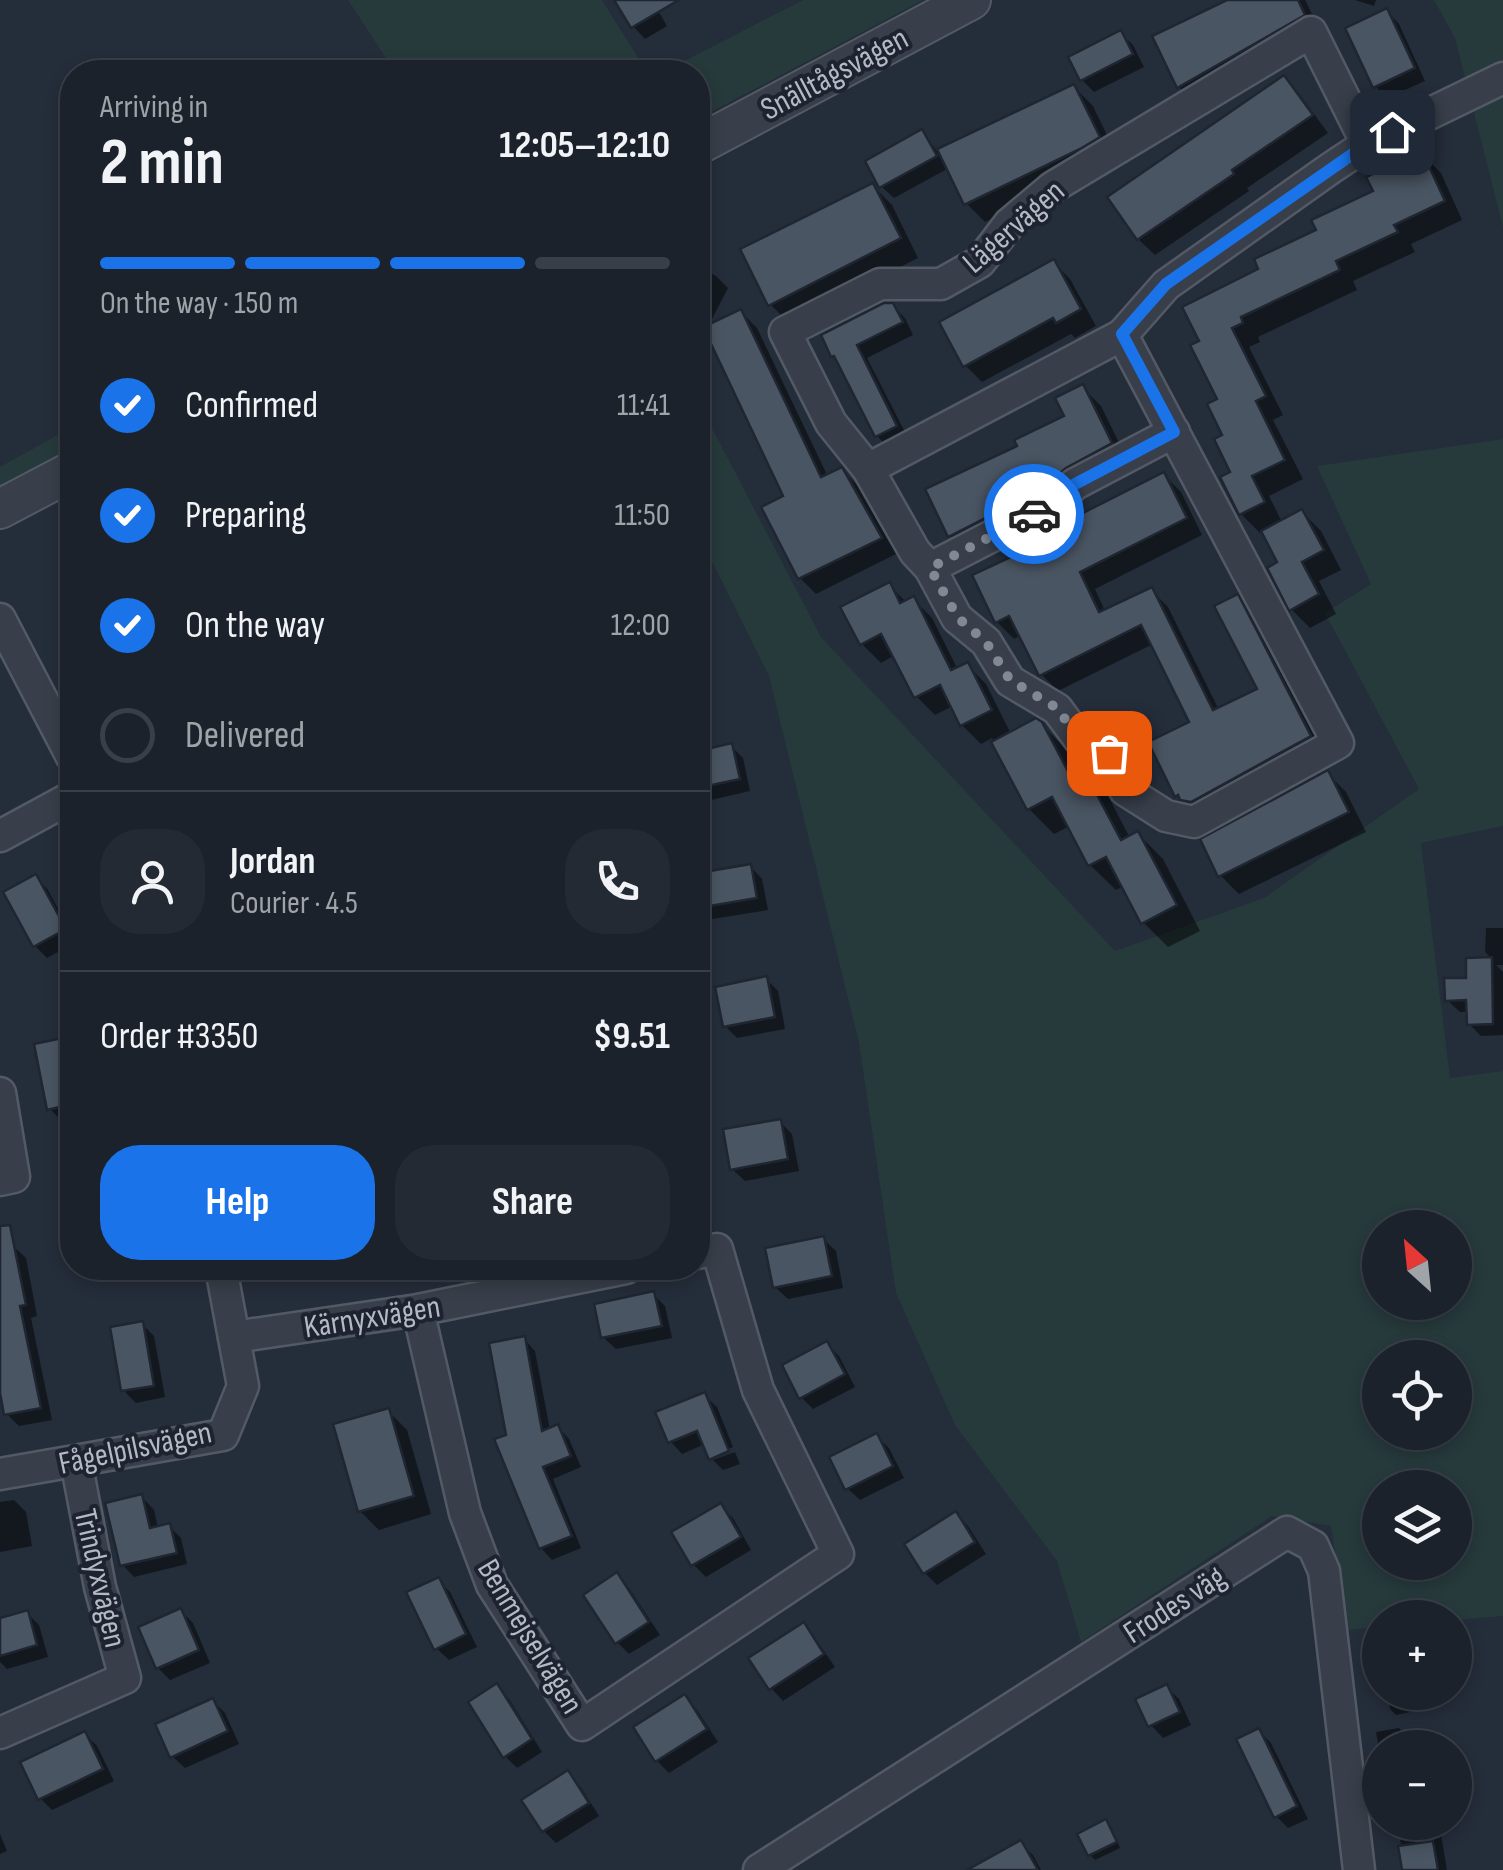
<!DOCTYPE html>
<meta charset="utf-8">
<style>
body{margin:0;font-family:"Sofia Sans Condensed",sans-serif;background:#242a34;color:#f1f3f6;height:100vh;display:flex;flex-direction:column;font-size:38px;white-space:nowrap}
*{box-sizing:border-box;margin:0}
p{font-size:32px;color:#a0a4a9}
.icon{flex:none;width:55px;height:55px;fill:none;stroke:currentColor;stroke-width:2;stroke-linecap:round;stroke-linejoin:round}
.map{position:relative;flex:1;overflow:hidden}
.panel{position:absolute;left:60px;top:60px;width:650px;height:1220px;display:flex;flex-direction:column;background:#1b222c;border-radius:40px;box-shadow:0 5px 15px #0003,0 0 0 2px #393f48}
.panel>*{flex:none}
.needle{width:65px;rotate:333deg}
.buttons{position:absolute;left:1362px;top:1210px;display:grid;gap:20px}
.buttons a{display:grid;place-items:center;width:110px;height:110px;border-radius:50%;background:#1b222c;box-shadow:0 5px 15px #0003,0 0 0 2px #393f48;font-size:50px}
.pin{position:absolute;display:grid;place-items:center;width:85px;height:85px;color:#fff;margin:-42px;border-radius:20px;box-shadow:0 5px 15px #0006}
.courier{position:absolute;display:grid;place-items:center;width:100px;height:100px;margin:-50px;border:8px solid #1a73e8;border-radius:50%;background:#fff;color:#222;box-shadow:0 2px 12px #0007}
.head em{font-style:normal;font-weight:700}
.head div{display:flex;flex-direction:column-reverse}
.head{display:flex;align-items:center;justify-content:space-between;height:170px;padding:0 40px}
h1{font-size:65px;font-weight:700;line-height:75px}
.bar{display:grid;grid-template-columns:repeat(4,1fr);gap:15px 10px;align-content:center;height:120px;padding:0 40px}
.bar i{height:12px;border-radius:8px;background:#393f48}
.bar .active{background:#1a73e8}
.bar p{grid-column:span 4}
.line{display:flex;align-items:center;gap:25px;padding:0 40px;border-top:2px solid #393f48}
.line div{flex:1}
.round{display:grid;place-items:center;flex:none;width:105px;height:105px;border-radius:40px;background:#242a34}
ol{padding:0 40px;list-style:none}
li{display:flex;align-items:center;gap:30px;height:110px}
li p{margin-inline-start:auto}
li .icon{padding:10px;border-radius:50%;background:#1a73e8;color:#fff;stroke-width:4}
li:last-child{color:#a0a4a9}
li i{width:55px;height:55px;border:5px solid #393f48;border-radius:50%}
.cta{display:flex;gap:20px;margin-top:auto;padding:20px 40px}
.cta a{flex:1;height:115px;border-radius:40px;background:#1a73e8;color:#fff;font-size:40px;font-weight:700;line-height:115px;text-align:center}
.cta a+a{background:#242a34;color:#f1f3f6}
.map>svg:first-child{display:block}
.green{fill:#26393b;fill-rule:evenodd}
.shadow{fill:#0007}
.building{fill:#4a5563;stroke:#1f2631;stroke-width:2.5}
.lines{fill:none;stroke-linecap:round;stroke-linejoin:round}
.minor-casing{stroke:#535a65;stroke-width:35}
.tertiary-casing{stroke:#535a65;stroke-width:42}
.minor{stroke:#383f4a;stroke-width:30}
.tertiary{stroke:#383f4a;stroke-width:38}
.done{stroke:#818995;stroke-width:10;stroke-dasharray:0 18}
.route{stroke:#1a73e8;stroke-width:12}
.labels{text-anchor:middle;stroke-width:8;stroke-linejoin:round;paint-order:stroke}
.street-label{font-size:32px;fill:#b3bac6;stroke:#1d242f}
</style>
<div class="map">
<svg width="1503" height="1870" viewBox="0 0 1503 1870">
<rect width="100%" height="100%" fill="#242d3a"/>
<g class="green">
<path d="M348,0H602L647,72H395Z"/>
<path d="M803,0H923L698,119V72H663Z"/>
<path d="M1434,0H1503V227L1455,38Z"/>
<path d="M698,401L821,637L1115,951L1264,898L1419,789L1325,613L1371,584L1317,466L1503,439V826L1421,843L1450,1078L1503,1071V1616L1455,1620V1618H1380V1627L1347,1630L1331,1526L1272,1516L1081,1642L1057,1561L955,1425L896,1293L859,1043L769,676L698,533ZM1380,1228H1455V1302H1380ZM1380,1358H1455V1432H1380ZM1380,1488H1455V1562H1380Z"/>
<path d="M72,427V448L0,486V467Z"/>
</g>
<g class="shadow">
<path d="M617,0H652L667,26L645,39L633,26Z"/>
<path d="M1232,0H1305L1322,34L1198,106L1179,87Z"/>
<path d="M1355,0H1376L1374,6Z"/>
<path d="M1387,11L1399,24L1425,81L1387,98L1375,86Z"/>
<path d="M1120,33L1133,45L1144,67L1094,92L1082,80Z"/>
<path d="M1284,78L1300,95L1328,133L1247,188L1249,191L1155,255L1138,239Z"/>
<path d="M1074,87L1093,106L1117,156L1100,167L985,222L966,203L949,168L894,198L881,186L922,132L938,152Z"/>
<path d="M1422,154L1441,173L1462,220L1411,244L1415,252L1353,281L1357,290L1258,337L1260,342L1249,347L1283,415L1273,420L1303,479L1269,496L1282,522L1302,512L1321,531L1341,570L1319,581L1336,614L1310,628L1291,609L1281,563L1264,531L1260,533L1241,514L1220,400L1202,342L1262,270L1376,193Z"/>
<path d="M873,186L892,205L918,258L789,323L770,304Z"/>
<path d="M1053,262L1070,279L1096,326L1075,338L1071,334L982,382L965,365Z"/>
<path d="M698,266L716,276L728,288L712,319L698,311Z"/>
<path d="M892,305L905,318L913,335L867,358L908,438L889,448L877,436L839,362L834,356Z"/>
<path d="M741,312L757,328L828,477L842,470L858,486L896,554L816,594L800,578L786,497Z"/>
<path d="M1082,387L1101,406L1129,463L969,555L950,536L1020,448L1067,417Z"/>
<path d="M1164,475L1181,492L1202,535L1095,589L1105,611L1151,590L1168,607L1219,710L1260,690L1237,597L1254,614L1326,754L1194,812L1177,795L1193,723L1153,644L1058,691L1041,674L1022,635L1014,639L997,622L1080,527Z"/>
<path d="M889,585L907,603L913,599L932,618L958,670L967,665L986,684L1011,734L1041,724L1067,750L1079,773L1083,771L1108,796L1130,838L1138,834L1163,859L1200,931L1168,947L1143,922L1124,886L1116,890L1090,865L1070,826L1054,834L1029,809L992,738L981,744L962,725L953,706L935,715L916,696L895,655L881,663L862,644Z"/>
<path d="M698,656L704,669L698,672Z"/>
<path d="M731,746L743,758L750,791L698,803V754Z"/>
<path d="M1327,773L1346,792L1366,832L1239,894L1220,875Z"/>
<path d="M750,866L762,879L768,910L712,919L699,907L698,875Z"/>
<path d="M36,877L48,890L72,935V944L47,958L35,946Z"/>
<path d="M1486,928H1503V965H1496L1503,972V1035L1481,1036L1469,1024V1012H1460L1447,1000L1468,980V960H1493L1485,952Z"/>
<path d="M766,979L778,991L785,1029L737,1038L725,1026Z"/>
<path d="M71,1039L72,1118L62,1121L49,1108Z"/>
<path d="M780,1122L792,1134L799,1171L745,1181L732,1169Z"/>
<path d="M823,1239L836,1251L843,1288L788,1299L775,1287Z"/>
<path d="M13,1246L26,1258L37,1316L31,1318L52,1420L19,1426L7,1414L0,1381V1249Z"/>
<path d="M333,1268H377L378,1274L345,1281Z"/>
<path d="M653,1294L665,1306L672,1338L616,1349L603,1337Z"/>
<path d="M142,1324L154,1336L165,1397L136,1403L123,1390Z"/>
<path d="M524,1339L535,1351L550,1430L558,1427L569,1439L581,1467L553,1479L581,1548L552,1560L541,1548L509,1436Z"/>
<path d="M827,1344L839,1356L855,1387L813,1409L801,1397Z"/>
<path d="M704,1395L717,1407L733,1447L713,1455V1460L735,1452L740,1464L723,1470L711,1458L705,1444L682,1454L670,1441Z"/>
<path d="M388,1411L407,1430L431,1514L379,1530L360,1511Z"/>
<path d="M876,1436L889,1448L904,1478L860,1500L847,1488Z"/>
<path d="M142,1497L154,1510L158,1528L169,1526L181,1538L187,1564L134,1577L122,1564Z"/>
<path d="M14,1500L26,1512L32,1546L0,1552V1502Z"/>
<path d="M720,1506L733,1518L751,1550L706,1577L693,1564Z"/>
<path d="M956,1514L968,1526L986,1554L937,1585L925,1573Z"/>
<path d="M617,1576L629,1588L660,1635L629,1654L617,1642Z"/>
<path d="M438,1580L450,1592L477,1647L449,1660L436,1648Z"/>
<path d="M181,1611L193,1623L210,1663L170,1680L158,1668Z"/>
<path d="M27,1613L39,1625L48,1657L7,1669L0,1662V1621Z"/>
<path d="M803,1626L815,1638L835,1667L783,1701L771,1688Z"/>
<path d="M497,1687L509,1699L542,1752L517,1768L505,1756Z"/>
<path d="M1166,1687L1179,1699L1191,1725L1163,1738L1151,1725Z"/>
<path d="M1387,1692H1411L1415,1711L1396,1715L1390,1709Z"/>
<path d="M685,1697L697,1710L718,1742L669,1773L657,1761Z"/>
<path d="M213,1701L225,1713L239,1744L185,1768L172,1756Z"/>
<path d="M1399,1728L1411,1740L1412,1748H1380V1753L1376,1732Z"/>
<path d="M1259,1731L1271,1743L1308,1819L1288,1828L1276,1816Z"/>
<path d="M85,1734L97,1746L114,1781L52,1810L40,1798Z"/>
<path d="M567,1773L580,1786L599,1816L556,1843L544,1831L525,1801Z"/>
<path d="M1105,1822L1111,1827L1120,1848L1095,1860L1090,1855Z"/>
<path d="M1397,1822H1439L1447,1870H1405Z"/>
<path d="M0,1834L7,1851L0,1854Z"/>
<path d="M1020,1843L1033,1855L1041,1870H972Z"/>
</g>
<g class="building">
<path d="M614,0H679L631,28Z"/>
<path d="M1227,0H1298L1305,15L1177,88L1152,36Z"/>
<path d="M1387,8L1415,68L1373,88L1345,28Z"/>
<path d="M1121,30L1133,54L1080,81L1068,57Z"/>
<path d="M1284,75L1313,115L1232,170L1234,174L1137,240L1107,197Z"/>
<path d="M1074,84L1100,137L1080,149L964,205L937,149Z"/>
<path d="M922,129L937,156L879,188L865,161Z"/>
<path d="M1422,151L1445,201L1394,225L1398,232L1336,261L1340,270L1241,317L1243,323L1232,328L1266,396L1256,401L1285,460L1252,476L1265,502L1239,515L1220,477L1230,472L1214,439L1222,435L1207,404L1217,399L1190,345L1199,341L1182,307L1258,269L1254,259L1316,230L1311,220L1373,191L1366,177Z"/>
<path d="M873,183L901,238L768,306L740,249Z"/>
<path d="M1054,259L1081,309L1056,323L1053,318L963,367L939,322Z"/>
<path d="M884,303H893L903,322L857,345L897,426L875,437L834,356L831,357L821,335Z"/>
<path d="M741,309L821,477L842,467L882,538L798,579L761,507L783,496L703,327Z"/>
<path d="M1083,384L1112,443L1066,468L1047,484L1008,503L1009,506L948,537L925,489L1017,446L1014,440L1064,416L1055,398Z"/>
<path d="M1164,472L1187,518L1080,572L1099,612L1152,587L1213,710L1257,689L1214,606L1238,594L1311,736L1191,802L1180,800L1178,795L1175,797L1148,742L1189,722L1141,625L1039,676L1009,616L995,623L972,575L1077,526L1073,518Z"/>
<path d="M1302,509L1324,550L1302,562L1319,594L1289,611L1267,568L1277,562L1261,531Z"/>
<path d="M890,582L900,603L914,596L951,670L968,662L992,710L960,726L940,685L914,698L881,634L860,645L840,607Z"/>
<path d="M1036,718L1042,722L1070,775L1083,768L1121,840L1138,831L1177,905L1141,924L1106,857L1088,866L1052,797L1027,810L991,742Z"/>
<path d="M732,743L740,779L698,788V751Z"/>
<path d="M1328,770L1349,812L1218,877L1200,839Z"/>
<path d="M751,864L757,898L698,908V873Z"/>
<path d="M36,874L66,929L33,947L3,892Z"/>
<path d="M1492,957L1493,1024L1467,1025L1466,1000L1445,1001L1444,978H1466V958Z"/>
<path d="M767,976L775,1017L723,1027L715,987Z"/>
<path d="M72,1036V1104L47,1110L34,1044Z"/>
<path d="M781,1119L788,1159L730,1170L723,1129Z"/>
<path d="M10,1225L26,1305L20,1306L41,1408L4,1415L0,1393V1226Z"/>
<path d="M824,1236L832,1276L773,1288L765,1248Z"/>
<path d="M654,1291L662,1326L601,1338L594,1304Z"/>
<path d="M143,1321L154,1386L121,1391L110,1327Z"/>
<path d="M525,1336L542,1431L558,1424L571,1456L543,1467L572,1536L539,1549L494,1439L506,1435L489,1343Z"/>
<path d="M827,1341L845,1374L799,1399L782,1365Z"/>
<path d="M705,1392L729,1451L709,1460L697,1431L668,1443L655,1412Z"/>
<path d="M389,1408L414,1496L358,1512L333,1424Z"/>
<path d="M877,1433L893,1466L845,1490L829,1457Z"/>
<path d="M142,1494L150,1528L170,1523L177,1553L120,1566L105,1503Z"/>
<path d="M721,1503L741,1537L691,1566L671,1532Z"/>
<path d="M956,1511L975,1542L923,1574L904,1544Z"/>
<path d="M617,1572L649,1622L615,1644L583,1595Z"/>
<path d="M439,1577L466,1634L434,1650L406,1592Z"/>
<path d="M181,1608L199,1650L156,1669L138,1627Z"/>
<path d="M28,1610L37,1645L0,1656V1618Z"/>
<path d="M804,1622L824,1654L769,1690L748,1658Z"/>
<path d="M497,1683L532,1739L503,1758L468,1702Z"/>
<path d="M1167,1684L1180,1712L1148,1727L1135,1699Z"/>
<path d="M685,1694L707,1729L655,1762L633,1727Z"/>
<path d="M213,1698L228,1731L170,1758L155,1724Z"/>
<path d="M1259,1728L1297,1806L1274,1818L1236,1739Z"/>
<path d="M85,1731L103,1769L38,1800L20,1762Z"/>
<path d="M568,1770L589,1803L542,1832L521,1800Z"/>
<path d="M1106,1819L1117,1842L1088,1856L1077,1834Z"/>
<path d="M1021,1840L1038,1870H967Z"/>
<path d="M1433,1841L1438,1870H1402L1398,1846Z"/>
</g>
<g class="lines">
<g class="minor-casing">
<g id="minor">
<path d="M1367,144L1311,32L1053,187L1009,224L980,262L941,284H880L785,332L831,423L868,469L915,552L930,568L957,618L986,642L1010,681L1057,709L1080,740L1109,753L1125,790L1166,816L1194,822L1338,743L1122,335L1166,285L1331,168L1367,144L1503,78"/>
<path d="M868,469L1122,335"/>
<path d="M930,568L1050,506L1075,484L1174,432"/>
<path d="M0,619L72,757"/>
<path d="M0,836L72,797"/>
<path d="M0,1093L14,1177L0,1180"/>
<path d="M418,1310L465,1513L492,1585L582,1725L838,1554L758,1390L717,1249L698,1253"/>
<path d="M234,1337L418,1310L626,1268"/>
<path d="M0,1474L223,1435L243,1386L221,1268"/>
<path d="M0,1733L125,1678L100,1587L76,1461"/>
<path d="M759,1870L1287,1532L1313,1546L1324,1571L1359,1870"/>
</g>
</g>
<g class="tertiary-casing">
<g id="tertiary">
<path d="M698,145L971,0"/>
<path d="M0,509L72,471"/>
</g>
</g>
<use href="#minor" class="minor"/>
<use href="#tertiary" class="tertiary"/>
</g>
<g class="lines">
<path class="done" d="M1034,514L930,568L958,618L986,642L1010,680L1057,708L1080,740L1109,753"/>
<path class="route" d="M1034,514L1050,506L1075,484L1174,432L1122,334L1166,284L1367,144L1392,132"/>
</g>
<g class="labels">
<g class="street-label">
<text transform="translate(834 73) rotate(-28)" y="11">Snälltågsvägen</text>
<text transform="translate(1013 226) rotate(-41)" y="11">Lägervägen</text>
<text transform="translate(372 1316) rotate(-9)" y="11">Kärnyxvägen</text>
<text transform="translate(135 1447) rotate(-12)" y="11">Fågelpilsvägen</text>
<text transform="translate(101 1578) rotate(77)" y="11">Trindyxvägen</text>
<text transform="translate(1174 1604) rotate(-33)" y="11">Frodes väg</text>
<text transform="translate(531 1636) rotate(59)" y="11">Benmejselvägen</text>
</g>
</g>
</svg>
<div class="buttons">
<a><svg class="needle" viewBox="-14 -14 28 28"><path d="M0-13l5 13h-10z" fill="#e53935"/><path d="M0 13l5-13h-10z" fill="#a0a4a9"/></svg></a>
<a><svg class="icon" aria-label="locate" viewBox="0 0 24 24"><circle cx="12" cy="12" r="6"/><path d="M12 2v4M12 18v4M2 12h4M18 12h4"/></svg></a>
<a><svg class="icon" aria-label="layers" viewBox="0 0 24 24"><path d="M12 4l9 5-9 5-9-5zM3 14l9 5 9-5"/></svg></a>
<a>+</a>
<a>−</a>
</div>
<div class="pin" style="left:1109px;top:753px;background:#ea580c"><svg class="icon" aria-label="bag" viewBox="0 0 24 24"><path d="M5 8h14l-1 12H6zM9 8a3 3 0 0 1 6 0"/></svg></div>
<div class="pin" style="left:1392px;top:132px;background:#1f2937"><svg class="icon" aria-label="home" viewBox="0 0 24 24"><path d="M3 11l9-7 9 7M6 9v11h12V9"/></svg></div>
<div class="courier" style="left:1034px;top:514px"><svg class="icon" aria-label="car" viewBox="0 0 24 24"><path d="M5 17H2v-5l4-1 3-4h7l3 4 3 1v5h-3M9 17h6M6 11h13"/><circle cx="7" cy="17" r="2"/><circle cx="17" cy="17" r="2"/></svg></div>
<section class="panel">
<div class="head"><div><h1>2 min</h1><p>Arriving in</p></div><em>12:05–12:10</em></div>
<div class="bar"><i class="active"></i><i class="active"></i><i class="active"></i><i></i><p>On the way · 150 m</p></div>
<ol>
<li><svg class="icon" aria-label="check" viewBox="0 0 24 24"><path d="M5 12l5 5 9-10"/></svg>Confirmed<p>11:41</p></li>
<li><svg class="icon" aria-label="check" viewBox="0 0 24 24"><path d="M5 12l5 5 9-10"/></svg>Preparing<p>11:50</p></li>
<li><svg class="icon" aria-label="check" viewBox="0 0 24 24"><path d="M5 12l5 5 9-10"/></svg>On the way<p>12:00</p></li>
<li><i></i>Delivered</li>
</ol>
<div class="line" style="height:180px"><a class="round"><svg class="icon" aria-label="person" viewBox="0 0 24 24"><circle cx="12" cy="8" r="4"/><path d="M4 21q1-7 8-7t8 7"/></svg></a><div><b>Jordan</b><p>Courier · 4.5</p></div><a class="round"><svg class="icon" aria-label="phone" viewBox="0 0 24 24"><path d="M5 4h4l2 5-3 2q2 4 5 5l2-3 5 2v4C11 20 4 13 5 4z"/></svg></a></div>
<div class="line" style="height:130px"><div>Order #3350</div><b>$9.51</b></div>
<div class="cta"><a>Help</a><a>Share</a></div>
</section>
</div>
